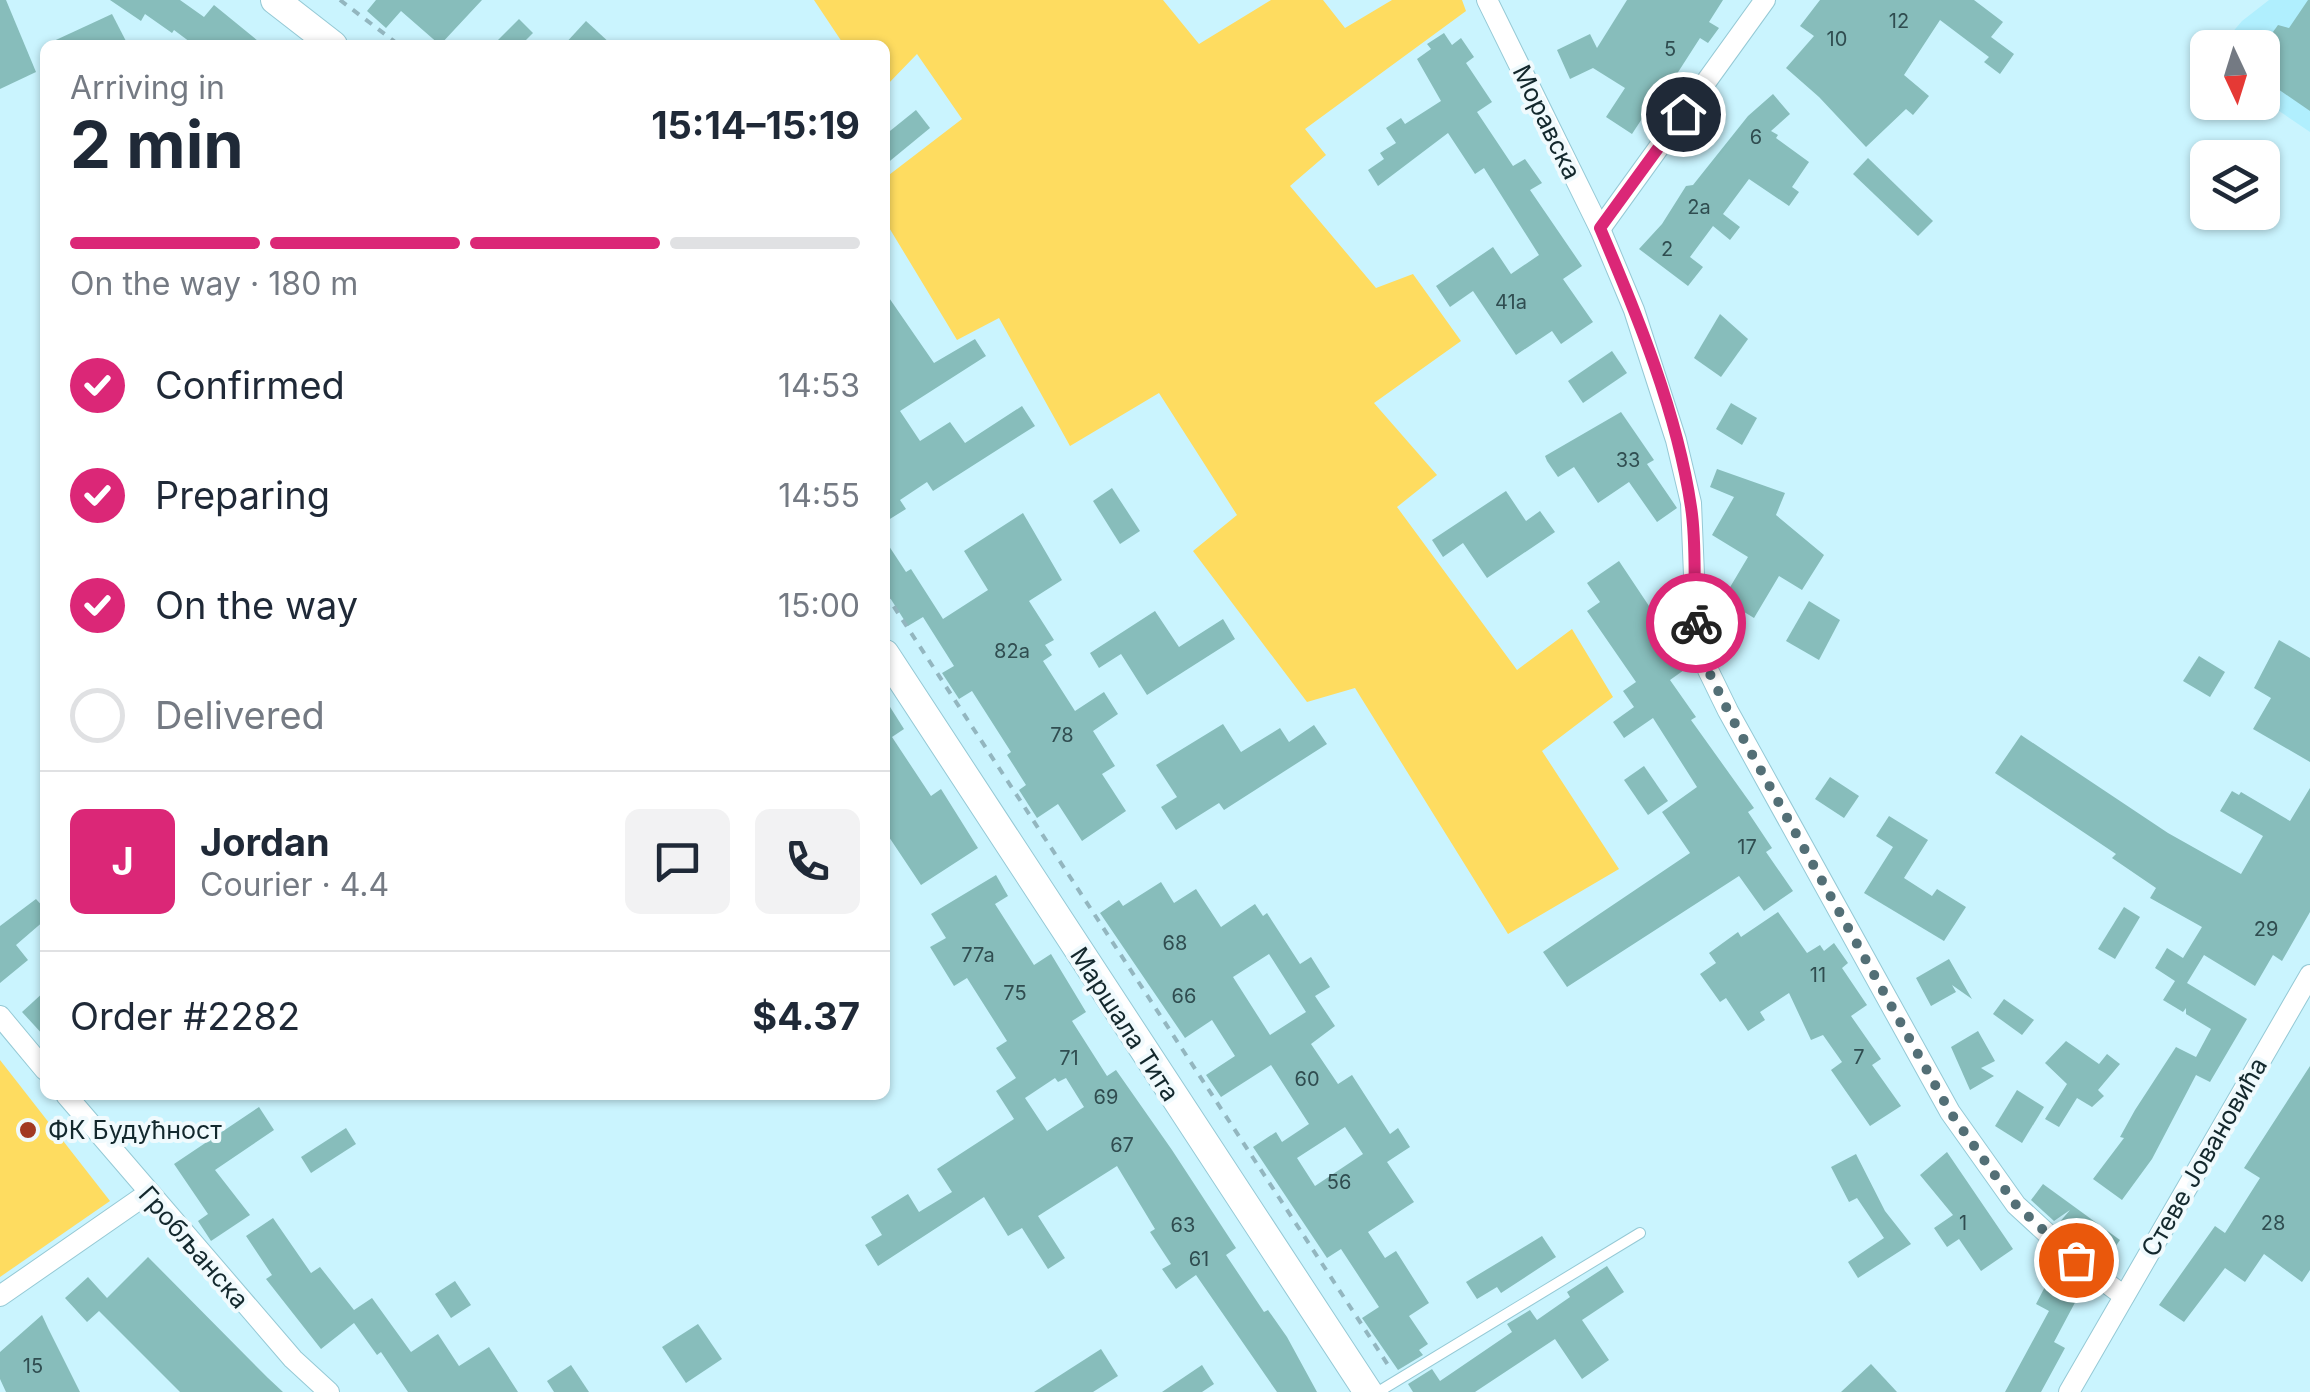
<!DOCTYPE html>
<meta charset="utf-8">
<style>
body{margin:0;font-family:Inter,sans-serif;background:#f2f2f3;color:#1f2937;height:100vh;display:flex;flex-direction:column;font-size:38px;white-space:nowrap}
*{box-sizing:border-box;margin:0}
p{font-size:32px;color:#747a83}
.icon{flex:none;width:55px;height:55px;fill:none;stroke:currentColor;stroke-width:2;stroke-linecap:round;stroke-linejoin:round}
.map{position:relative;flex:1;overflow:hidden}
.sheet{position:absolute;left:40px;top:40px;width:850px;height:1060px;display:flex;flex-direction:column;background:#fff;border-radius:15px;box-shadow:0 2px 8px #0004}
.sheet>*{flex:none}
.needle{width:65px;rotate:176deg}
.controls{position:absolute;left:2190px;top:30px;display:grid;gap:20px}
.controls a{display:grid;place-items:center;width:90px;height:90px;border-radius:15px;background:#fff;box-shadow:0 2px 8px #0004;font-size:50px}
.pin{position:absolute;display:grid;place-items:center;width:85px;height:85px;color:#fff;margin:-42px;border:5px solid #fff;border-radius:50%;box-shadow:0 2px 10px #0007}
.courier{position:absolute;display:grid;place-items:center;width:100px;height:100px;margin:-50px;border:8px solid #db2777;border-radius:50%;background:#fff;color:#222;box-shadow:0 2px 12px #0007}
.overview em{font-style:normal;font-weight:700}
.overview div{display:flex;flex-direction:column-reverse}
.overview{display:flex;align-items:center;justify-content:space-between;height:170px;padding:0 30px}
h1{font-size:65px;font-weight:700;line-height:75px}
.bar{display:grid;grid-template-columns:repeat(4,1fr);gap:15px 10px;align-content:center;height:120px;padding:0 30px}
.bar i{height:12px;border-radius:8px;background:#e0e1e3}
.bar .selected{background:#db2777}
.bar p{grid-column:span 4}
.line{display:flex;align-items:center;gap:25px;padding:0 30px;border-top:2px solid #e0e1e3}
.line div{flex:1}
.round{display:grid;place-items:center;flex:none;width:105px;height:105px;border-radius:15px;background:#f2f2f3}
ol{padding:0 30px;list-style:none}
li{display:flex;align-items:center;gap:30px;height:110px}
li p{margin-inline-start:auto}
li .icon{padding:10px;border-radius:50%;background:#db2777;color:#fff;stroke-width:4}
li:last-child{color:#747a83}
li i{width:55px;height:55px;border:5px solid #e0e1e3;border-radius:50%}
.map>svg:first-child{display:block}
.built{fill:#b0effe}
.green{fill:#fedc60}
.building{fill:#87bdbb;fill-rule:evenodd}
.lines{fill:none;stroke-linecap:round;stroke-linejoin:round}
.service-casing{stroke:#95c9d5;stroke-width:12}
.minor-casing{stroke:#95c9d5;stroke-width:22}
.secondary-casing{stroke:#95c9d5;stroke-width:30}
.path{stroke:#93b6bf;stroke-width:4;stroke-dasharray:8 8;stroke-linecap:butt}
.service{stroke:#fff;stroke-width:10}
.minor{stroke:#fff;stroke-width:20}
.secondary{stroke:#fff;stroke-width:28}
.done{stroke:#536f76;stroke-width:10;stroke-dasharray:0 18}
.route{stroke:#db2777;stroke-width:12}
.poi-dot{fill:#a23922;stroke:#f0fafd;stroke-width:4}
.labels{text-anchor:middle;stroke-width:8;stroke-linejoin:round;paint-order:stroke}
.number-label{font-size:20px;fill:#304d50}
.street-label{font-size:25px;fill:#13282d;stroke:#f0fafd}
.poi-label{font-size:25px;fill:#13282d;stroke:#f0fafd;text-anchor:start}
</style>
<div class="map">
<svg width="2310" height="1392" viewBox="0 0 2310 1392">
<rect width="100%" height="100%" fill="#caf4fe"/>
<path class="built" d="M2269,0H2310V132L2263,100L2262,48H2219L2242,21Z"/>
<g class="green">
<path d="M814,0H1163L1199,44L1271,0H1323L1345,28L1392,0H1462L1466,11L1305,129L1326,155L1290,186L1376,288L1413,274L1461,341L1374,403L1437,475L1397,507L1517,670L1572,629L1613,697L1542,751L1619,869L1508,934L1355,688L1307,702L1193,551L1237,515L1159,393L1070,446L999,318L957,340L885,221V178L962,119L917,54L885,87V45H844Z"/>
<path d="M0,1060L110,1201L0,1277Z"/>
</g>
<g class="building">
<path d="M0,0H6L36,72L0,89Z"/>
<path d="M110,0H180L204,17L214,5L263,45H194L174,30L172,33L145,14L141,21Z"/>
<path d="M376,0H482L440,45L401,11L386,28L367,11Z"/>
<path d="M1627,0H1723L1709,22L1719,28L1708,43L1700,38L1655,108L1651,105L1632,134L1606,117L1625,88L1593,68L1570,79L1557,50L1590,34L1597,48Z"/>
<path d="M1820,0H1974L2003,22L1991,37L2014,54L2000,74L1984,62L1989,57L1940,20L1904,75L1929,96L1913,115L1906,109L1866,147L1819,97L1786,68L1814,36L1800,26Z"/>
<path d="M2308,0H2310V111L2262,78V47L2278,25L2289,28Z"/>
<path d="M112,14L128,45H45Z"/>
<path d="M519,19L533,33L521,45H493Z"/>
<path d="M586,21L612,45H564Z"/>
<path d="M1444,33L1452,45L1461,38L1474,57L1466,63L1492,102L1477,112L1513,166L1525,159L1542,183L1530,190L1582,266L1563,279L1593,322L1561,344L1552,331L1516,355L1473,291L1450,307L1436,286L1493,247L1511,274L1539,255L1484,168L1475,174L1448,133L1378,186L1368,170L1384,159L1380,153L1396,143L1386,128L1401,118L1405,124L1441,101L1417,59L1431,49L1427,44Z"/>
<path d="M1773,94L1790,114L1771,131L1778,135L1776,138L1809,162L1792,187L1799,192L1789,206L1749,179L1723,214L1740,227L1730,240L1713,226L1690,257L1703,267L1688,286L1639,249L1662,224L1686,186L1693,185L1748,116Z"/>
<path d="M916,110L930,128L885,165V135Z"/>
<path d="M1868,158L1933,221L1918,236L1853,174Z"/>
<path d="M885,292L934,363L975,339L986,356L900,411L920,441L950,422L965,443L1022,406L1035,426L933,491L927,482L900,500L906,509L885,522Z"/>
<path d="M1720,314L1748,339L1721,377L1694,358Z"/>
<path d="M1612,351L1627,373L1583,403L1568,381Z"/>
<path d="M1731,403L1757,418L1742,445L1716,429Z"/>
<path d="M1621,412L1654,460L1647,464L1677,508L1657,522L1629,482L1598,503L1574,467L1558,477L1547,461L1545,456Z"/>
<path d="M1717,469L1785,493L1776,515L1824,555L1802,590L1779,576L1754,618L1723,599L1748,557L1712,535L1734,497L1710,487Z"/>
<path d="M1112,488L1140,531L1120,544L1093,501Z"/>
<path d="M1506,491L1526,521L1540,511L1555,532L1487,578L1463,543L1443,557L1432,540Z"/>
<path d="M1023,513L1062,580L1029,601L1054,640L1045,645L1052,655L1043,661L1075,711L1104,692L1118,714L1093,731L1115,766L1102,774L1126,811L1082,841L1058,804L1037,818L1019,790L1026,785L1007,755L1011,752L972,691L959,699L942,673L954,666L923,617L908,626L885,590V540L906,572L911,569L943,619L988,590L964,551Z"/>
<path d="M1619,561L1649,606L1655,602L1672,627L1660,635L1684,670L1670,680L1696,717L1691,720L1754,808L1748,812L1772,848L1766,852L1793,891L1764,911L1739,876L1567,987L1543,952L1690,853L1662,812L1697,787L1653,718L1624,738L1613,722L1634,707L1623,691L1636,682L1587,611L1600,602L1587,583Z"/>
<path d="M1809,601L1840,620L1819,660L1786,641Z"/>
<path d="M1155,611L1179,647L1223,619L1235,639L1147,695L1121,654L1099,668L1090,653Z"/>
<path d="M2279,640L2310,658V762L2253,729L2271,698L2254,688Z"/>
<path d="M2199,656L2225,672L2210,697L2183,681Z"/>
<path d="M885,699L904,729L892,737L931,796L941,789L978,848L921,885L885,831Z"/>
<path d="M1223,724L1241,752L1280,728L1289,742L1314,725L1327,744L1224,810L1219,803L1176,830L1161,807L1177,797L1156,765Z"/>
<path d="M2021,735L2168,833L2241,874L2263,836L2220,811L2232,791L2239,795L2241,792L2290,821L2310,788V912L2282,961L2273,955L2255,986L2204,955L2187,983L2247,1019L2210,1082L2196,1075L2152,1159L2122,1200L2093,1179L2124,1138L2120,1137L2135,1110L2176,1047L2196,1057L2211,1029L2186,1014V1008L2183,1012L2163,1000L2175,981L2155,968L2167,948L2183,958L2202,927L2150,898L2156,888L2112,858L2116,854L1995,773Z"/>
<path d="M1644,766L1668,801L1648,815L1624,780Z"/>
<path d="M1830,777L1859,796L1844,818L1815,799Z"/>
<path d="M1889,816L1928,840L1904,878L1932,896L1937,889L1966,907L1944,941L1864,893L1893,847L1876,836Z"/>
<path d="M996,875L1008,896L995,904L1034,965L1051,954L1086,1012L1072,1021L1107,1076L1116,1070L1172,1150L1236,1248L1226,1255L1264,1312L1268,1310L1287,1337L1317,1392H1277L1196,1275L1176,1289L1162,1269L1171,1264L1150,1232L1155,1229L1117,1166L1038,1216L1065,1258L1048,1269L1022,1228L1008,1236L984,1197L878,1266L865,1245L882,1235L871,1217L908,1194L919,1212L952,1192L937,1169L1014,1119L996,1091L1016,1078L996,1048L1007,1041L967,978L954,986L930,947L946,938L931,914ZM1055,1078L1058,1082L1066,1078L1084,1107L1047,1131L1025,1098Z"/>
<path d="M1161,882L1174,903L1196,889L1221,927L1255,904L1263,916L1267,913L1300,964L1311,957L1330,987L1315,996L1335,1026L1311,1044L1338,1084L1352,1075L1390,1134L1398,1128L1410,1147L1387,1162L1414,1202L1368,1232L1385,1258L1396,1251L1429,1303L1409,1316L1428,1344L1419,1350L1423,1355L1398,1370L1362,1318L1379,1307L1341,1249L1327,1258L1253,1147L1276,1132L1282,1142L1309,1124L1271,1065L1221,1097L1206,1075L1235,1056L1212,1020L1185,1038L1100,913L1119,900L1123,906ZM1269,954L1306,1012L1270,1035L1233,977ZM1345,1127L1363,1154L1315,1186L1297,1158Z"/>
<path d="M36,899L45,909V920L16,945L28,960L0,983V926Z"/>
<path d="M2124,907L2140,917L2115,959L2098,949Z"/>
<path d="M1778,912L1807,953L1820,945L1824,951L1834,943L1848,963L1842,968L1867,1005L1851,1016L1881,1059L1872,1065L1901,1106L1870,1126L1831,1070L1842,1062L1823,1035L1811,1040L1789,993L1760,1012L1765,1020L1748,1031L1726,998L1720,1002L1700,974L1716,963L1709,953L1738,932L1741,937Z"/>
<path d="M1949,959L1972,999L1952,985L1956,992L1931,1006L1916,978Z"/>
<path d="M45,991V1037L22,1012Z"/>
<path d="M2004,999L2034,1020L2022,1035L1993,1014Z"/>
<path d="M1978,1031L1995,1061L1981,1068L1994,1076L1970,1090L1951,1047Z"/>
<path d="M2066,1041L2099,1064L2107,1054L2120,1064L2098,1090L2104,1096L2092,1107L2077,1098L2059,1127L2045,1119L2067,1084L2045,1063Z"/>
<path d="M2310,1066V1270L2302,1282L2264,1254L2245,1282L2225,1268L2184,1322L2159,1305L2215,1226L2225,1233L2260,1178L2244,1168Z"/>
<path d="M2017,1090L2044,1107L2022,1143L1995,1126Z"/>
<path d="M259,1107L274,1130L215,1170L250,1215L211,1241L198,1221L208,1214L174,1164Z"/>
<path d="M346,1128L356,1144L311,1173L301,1157Z"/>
<path d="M1947,1152L2013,1249L1981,1271L1959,1239L1947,1247L1934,1228L1953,1215L1920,1175Z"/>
<path d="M1856,1154L1885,1211L1911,1244L1858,1278L1848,1262L1884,1238L1857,1198L1849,1202L1831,1167Z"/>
<path d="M2043,1184L2120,1240L2106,1260L2058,1224L2070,1210L2054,1221L2031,1200Z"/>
<path d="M273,1218L311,1273L320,1267L354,1310L372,1298L411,1352L438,1334L459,1366L489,1347L518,1392H408L381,1352L377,1355L354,1323L321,1349L266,1279L272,1275L246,1236Z"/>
<path d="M1542,1236L1556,1257L1501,1293L1497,1287L1477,1299L1466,1282Z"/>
<path d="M148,1257L268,1378L283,1392H180L99,1311L87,1322L65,1298L88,1277L107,1298Z"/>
<path d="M1607,1266L1624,1292L1582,1320L1609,1360L1582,1379L1555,1339L1475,1392H1413L1408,1384L1432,1369L1440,1381L1512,1332L1507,1324L1530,1310L1537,1320L1570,1297L1567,1292Z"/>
<path d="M2049,1279L2079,1295L2054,1342L2065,1348L2041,1392H2005L2049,1311L2036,1304Z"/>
<path d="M455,1281L471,1305L451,1318L435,1294Z"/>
<path d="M42,1315L48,1328L80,1392H6L0,1379V1352Z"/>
<path d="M698,1324L722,1359L686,1383L662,1347Z"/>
<path d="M1101,1349L1118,1376L1093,1392H1034Z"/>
<path d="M1871,1364L1897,1392H1841Z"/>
<path d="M571,1365L589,1392H554L547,1381Z"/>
<path d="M1202,1365L1214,1384L1202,1392H1162Z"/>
</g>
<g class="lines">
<g class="service-casing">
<path id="service" d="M1378,1392L1640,1233"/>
</g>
<g class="minor-casing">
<g id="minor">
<path d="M1487,0L1600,229L1634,310L1676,440L1691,503L1696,623L1708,670L1728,711L1950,1112L2016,1205L2077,1261L2124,1296"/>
<path d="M1600,229L1765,0"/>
<path d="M0,1016L45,1070"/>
<path d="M66,1095L293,1359L329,1392"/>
<path d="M0,1296L147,1194"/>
<path d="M2069,1392L2310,975"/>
</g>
</g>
<g class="secondary-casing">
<g id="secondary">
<path d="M275,0L333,45"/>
<path d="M885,654L1368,1392"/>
</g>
</g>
<g class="path">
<path d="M340,0L399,45"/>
<path d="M885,593L1390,1368"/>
</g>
<use href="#service" class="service"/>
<use href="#minor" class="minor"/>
<use href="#secondary" class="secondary"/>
</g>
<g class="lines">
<path class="done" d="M1696,623L1708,670L1728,711L1950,1112L2016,1205L2076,1260"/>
<path class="route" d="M1683,114L1600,228C1638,317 1677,412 1691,507C1697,545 1693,584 1696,623"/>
</g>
<circle class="poi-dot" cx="28" cy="1130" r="10"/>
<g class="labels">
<g class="number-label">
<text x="1899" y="28">12</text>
<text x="1837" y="46">10</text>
<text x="1670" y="56">5</text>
<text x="1756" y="144">6</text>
<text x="1699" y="214">2a</text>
<text x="1667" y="256">2</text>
<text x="1511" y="309">41a</text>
<text x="1628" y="467">33</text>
<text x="1012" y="658">82a</text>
<text x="1062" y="742">78</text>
<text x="1747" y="854">17</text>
<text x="2266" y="936">29</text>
<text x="1175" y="950">68</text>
<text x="978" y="962">77a</text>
<text x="1818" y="982">11</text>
<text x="1015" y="1000">75</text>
<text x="1184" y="1003">66</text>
<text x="1859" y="1064">7</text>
<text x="1069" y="1065">71</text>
<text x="1307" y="1086">60</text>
<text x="1106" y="1104">69</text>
<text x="1122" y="1152">67</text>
<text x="1339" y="1189">56</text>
<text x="1963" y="1230">1</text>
<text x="2273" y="1230">28</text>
<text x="1183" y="1232">63</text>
<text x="1199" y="1266">61</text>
<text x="33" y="1373">15</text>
</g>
<g class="street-label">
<text transform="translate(1547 122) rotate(64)" y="9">Моравска</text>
<text transform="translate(1125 1024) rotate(57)" y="9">Маршала Тита</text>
<text transform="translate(2204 1157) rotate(-60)" y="9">Стеве Јовановића</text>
<text transform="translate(194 1247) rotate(49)" y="9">Гробљанска</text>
</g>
<g class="poi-label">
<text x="48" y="1139">ФК Будућност</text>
</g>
</g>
</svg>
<div class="controls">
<a><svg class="needle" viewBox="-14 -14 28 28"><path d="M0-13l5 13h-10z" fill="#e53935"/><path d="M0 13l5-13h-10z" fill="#747a83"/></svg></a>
<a><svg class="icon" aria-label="layers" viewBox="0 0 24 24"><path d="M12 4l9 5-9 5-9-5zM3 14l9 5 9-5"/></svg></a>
</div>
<div class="pin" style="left:2076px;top:1260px;background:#ea580c"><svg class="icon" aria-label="bag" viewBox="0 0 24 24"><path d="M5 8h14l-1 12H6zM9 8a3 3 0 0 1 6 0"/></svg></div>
<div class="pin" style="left:1683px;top:114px;background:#1f2937"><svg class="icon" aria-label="home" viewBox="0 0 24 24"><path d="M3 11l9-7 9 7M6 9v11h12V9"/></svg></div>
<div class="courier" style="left:1696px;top:623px"><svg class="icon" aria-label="bike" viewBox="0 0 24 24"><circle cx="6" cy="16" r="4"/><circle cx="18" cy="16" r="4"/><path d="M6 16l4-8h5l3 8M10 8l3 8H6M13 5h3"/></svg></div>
<section class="sheet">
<div class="overview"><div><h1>2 min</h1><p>Arriving in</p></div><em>15:14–15:19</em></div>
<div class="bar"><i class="selected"></i><i class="selected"></i><i class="selected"></i><i></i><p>On the way · 180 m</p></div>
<ol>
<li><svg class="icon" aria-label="check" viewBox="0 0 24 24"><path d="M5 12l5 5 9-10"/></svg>Confirmed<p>14:53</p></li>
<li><svg class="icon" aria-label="check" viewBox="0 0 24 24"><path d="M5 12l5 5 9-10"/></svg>Preparing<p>14:55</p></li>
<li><svg class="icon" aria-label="check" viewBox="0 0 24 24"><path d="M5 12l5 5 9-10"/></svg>On the way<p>15:00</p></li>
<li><i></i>Delivered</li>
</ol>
<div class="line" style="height:180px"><b class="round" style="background:#db2777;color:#fff">J</b><div><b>Jordan</b><p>Courier · 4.4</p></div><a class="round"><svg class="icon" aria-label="chat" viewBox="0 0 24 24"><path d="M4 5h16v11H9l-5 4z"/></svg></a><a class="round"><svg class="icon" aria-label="phone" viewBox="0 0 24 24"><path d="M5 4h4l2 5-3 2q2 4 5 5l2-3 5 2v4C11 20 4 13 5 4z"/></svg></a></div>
<div class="line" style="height:130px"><div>Order #2282</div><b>$4.37</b></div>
</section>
</div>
